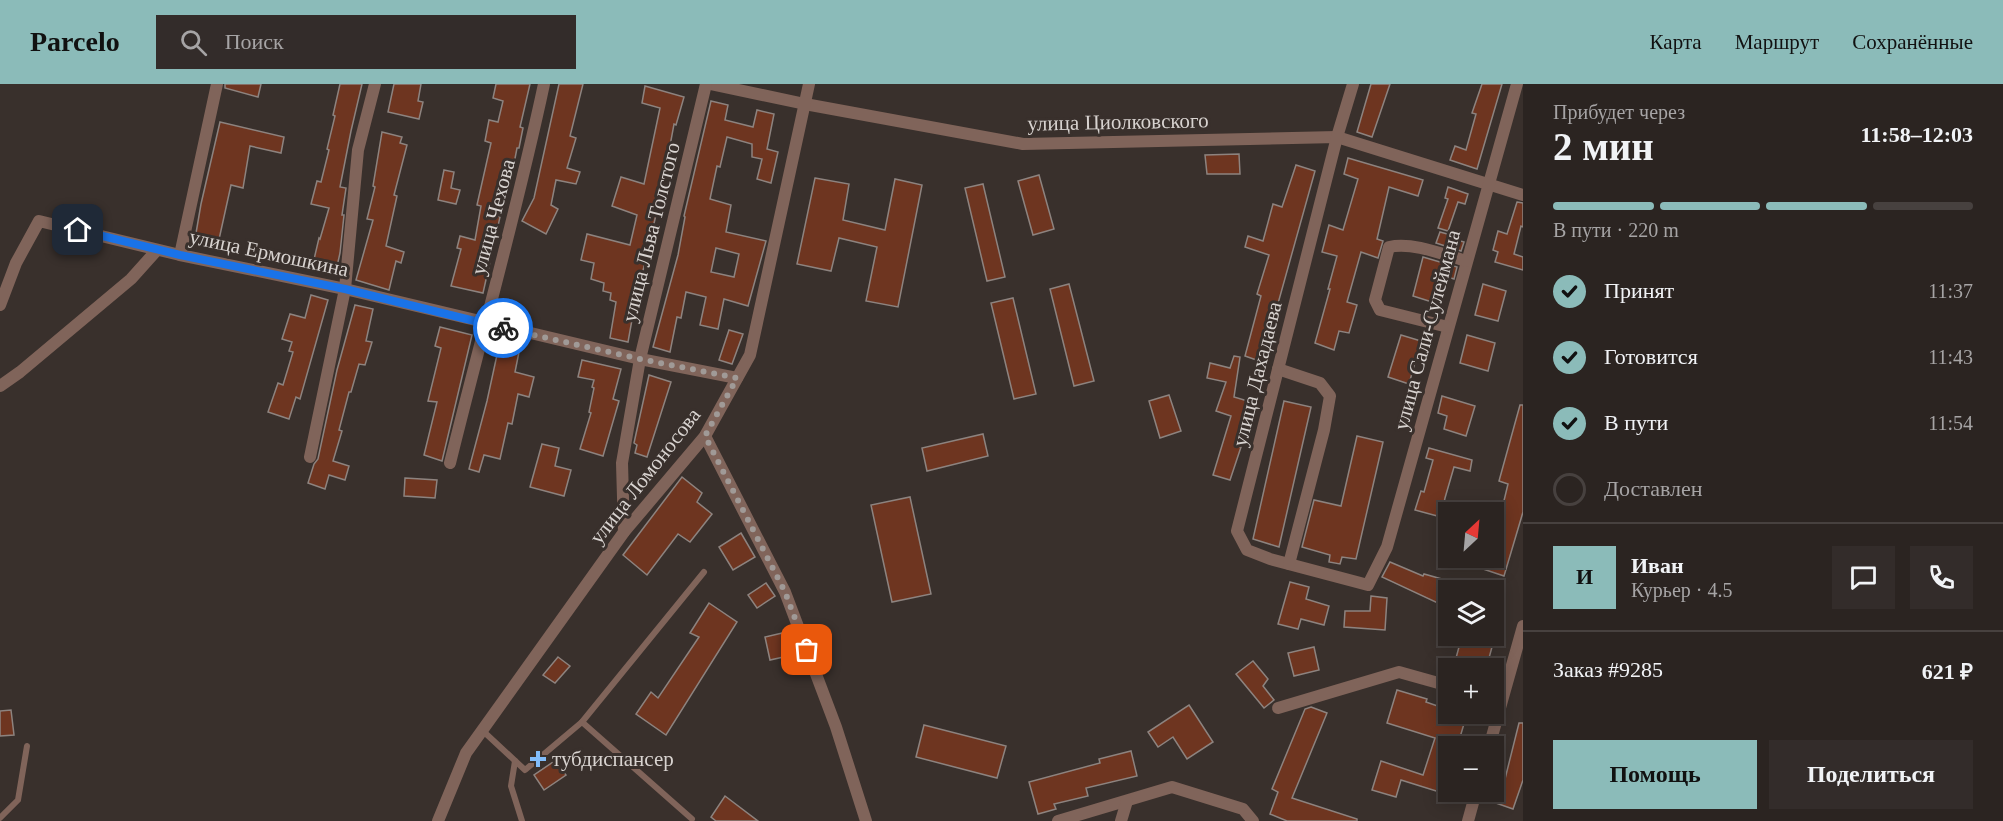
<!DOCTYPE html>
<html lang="ru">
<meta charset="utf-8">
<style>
body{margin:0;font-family:Georgia,serif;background:#332c2a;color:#f1f3f6;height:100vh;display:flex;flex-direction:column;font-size:22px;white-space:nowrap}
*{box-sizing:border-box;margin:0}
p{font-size:20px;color:#a6a4a5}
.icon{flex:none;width:33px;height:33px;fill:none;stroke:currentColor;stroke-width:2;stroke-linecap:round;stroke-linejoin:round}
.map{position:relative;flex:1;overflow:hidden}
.side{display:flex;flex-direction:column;background:#2b2421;width:480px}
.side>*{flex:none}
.needle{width:39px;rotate:26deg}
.controls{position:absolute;left:1438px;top:418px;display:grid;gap:12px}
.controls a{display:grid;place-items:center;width:66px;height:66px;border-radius:0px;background:#2b2421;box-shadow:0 3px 15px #0003,0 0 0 2px #47413f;font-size:30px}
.pin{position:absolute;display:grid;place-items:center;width:51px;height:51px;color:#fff;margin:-26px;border-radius:12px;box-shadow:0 3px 9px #0006}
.courier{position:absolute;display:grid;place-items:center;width:60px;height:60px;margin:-30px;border:4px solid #1a73e8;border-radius:50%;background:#fff;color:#222;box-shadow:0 2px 8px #0007}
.overview em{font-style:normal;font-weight:700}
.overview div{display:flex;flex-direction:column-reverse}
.overview{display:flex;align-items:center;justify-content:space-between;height:102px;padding:0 30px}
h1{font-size:39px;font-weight:700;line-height:45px}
.bar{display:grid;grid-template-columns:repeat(4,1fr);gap:9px 6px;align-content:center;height:72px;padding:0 30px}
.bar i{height:8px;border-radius:4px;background:#47413f}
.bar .active{background:#8bbbb9}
.bar p{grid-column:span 4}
.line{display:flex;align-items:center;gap:15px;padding:0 30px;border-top:2px solid #47413f}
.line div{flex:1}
.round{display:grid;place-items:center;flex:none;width:63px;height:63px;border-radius:0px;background:#332c2a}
ol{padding:0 30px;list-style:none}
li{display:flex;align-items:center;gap:18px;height:66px}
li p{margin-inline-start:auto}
li .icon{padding:6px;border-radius:50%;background:#8bbbb9;color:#111;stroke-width:4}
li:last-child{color:#a6a4a5}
li i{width:33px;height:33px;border:3px solid #47413f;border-radius:50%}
.action{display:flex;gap:12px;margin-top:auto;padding:12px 30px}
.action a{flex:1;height:69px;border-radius:0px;background:#8bbbb9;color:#111;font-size:24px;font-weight:700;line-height:69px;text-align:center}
.action a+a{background:#332c2a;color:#f1f3f6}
header{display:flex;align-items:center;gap:36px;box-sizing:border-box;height:84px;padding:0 30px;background:#8bbbb9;color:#111}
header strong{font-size:28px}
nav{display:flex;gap:33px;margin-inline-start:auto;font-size:21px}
.search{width:420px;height:54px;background:#332c2a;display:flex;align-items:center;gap:15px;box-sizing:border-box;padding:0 21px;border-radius:0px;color:#a6a4a5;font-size:22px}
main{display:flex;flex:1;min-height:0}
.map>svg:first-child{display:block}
.building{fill:#6e3520;stroke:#8d837f;stroke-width:1.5;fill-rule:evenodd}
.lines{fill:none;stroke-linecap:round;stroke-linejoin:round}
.service{stroke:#80645a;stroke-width:6}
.minor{stroke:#80645a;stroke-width:12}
.done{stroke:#a09a97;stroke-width:6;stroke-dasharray:0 10.8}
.route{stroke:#1a73e8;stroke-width:8}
.poi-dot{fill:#81bcfa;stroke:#39302c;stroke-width:2}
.labels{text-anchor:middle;stroke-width:6;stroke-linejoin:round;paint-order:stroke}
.street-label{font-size:21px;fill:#d8d3d0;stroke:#39302c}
.poi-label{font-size:21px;fill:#d8d3d0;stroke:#39302c;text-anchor:start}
</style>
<header>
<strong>Parcelo</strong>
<div class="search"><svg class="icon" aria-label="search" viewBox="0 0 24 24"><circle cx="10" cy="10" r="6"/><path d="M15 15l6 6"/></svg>Поиск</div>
<nav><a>Карта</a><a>Маршрут</a><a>Сохранённые</a></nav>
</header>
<main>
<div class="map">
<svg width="1523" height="737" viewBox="0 0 1523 737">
<rect width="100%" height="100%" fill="#39302c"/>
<g class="building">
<path d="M225,0H261L258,13L225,4Z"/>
<path d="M340,0H362L351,47L340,103L346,104L342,131H344L340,169L335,191L312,184L319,154L320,155L329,124L311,120L317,97L321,98L329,66L327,65L335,32L333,31Z"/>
<path d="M394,0H421L418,17L423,18L419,35L388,28Z"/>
<path d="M496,0H530L520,43L523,44L519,64H517L512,90L510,89L498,132L500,133L483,209L451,202L461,165L457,164L460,152L475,156L481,122L477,121L491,59L485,57L489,36L498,38L503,17L493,14Z"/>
<path d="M559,0H583L570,52L576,54L567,84L580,88L576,100L556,96L551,121L558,125L546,150L522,137L534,114Z"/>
<path d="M1371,0H1390L1372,53L1357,48Z"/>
<path d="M1482,0H1502L1477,85L1450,76L1455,62L1466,66L1476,30L1472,29Z"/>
<path d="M645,2L684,13L676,41L674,40L662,105L642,191H640L628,258L610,254L616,218L610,216L611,209L603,207L604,199L591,195L594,179L581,176L587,150L630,161L637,131L612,122L621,93L644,100L660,24L642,19Z"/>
<path d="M711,17L728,21L725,36L753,43L757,26L774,30L767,65L778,68L771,99L757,95L762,75L752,73V60L727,53L720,83L717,82L710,115L731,121L726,148L766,157L748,222L724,215L718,245L700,241L706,213L686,208L681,234L677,233L670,268L653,263L678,171L685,133L684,132ZM716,164L739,170L734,193L711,188Z"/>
<path d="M220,38L284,53L281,69L250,62L243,104L231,101L218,160L195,155L201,120Z"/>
<path d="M382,48L402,53L400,59L407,61L394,111L397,112L386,162L404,168L401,179L396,177L389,206L356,196L373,136L367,135L375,103L373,102Z"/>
<path d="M1239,70L1240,90H1207L1205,71Z"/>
<path d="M1348,74L1423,96L1418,112L1389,103L1377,155L1383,157L1378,174L1361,168L1347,218L1357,221L1349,249L1339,247L1334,266L1315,259L1330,205H1328L1337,172L1322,168L1329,141L1343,146L1358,95L1344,90Z"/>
<path d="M1296,81L1315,87L1277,223L1280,224L1265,279L1245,272L1261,212L1257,210L1269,171L1245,163L1248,152L1263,157L1273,120L1282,123Z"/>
<path d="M444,86L454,88L451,104L460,106L456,120L438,116Z"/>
<path d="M1039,91L1054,145L1033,151L1018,97Z"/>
<path d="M815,94L849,100L843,136L885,146L895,95L922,101L898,223L866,217L877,163L839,154L831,187L797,180Z"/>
<path d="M983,100L1005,193L987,197L965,104Z"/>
<path d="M1448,103L1468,110L1465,120L1458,118L1448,147L1438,144L1448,115L1445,114Z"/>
<path d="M1517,118L1523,119V143L1521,142L1514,170L1523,173V186L1495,178L1498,168L1493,166L1498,147L1507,150Z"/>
<path d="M1440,148L1451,151L1450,154L1464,158L1461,167L1436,159Z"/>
<path d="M1423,173L1457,183L1454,195L1439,190L1432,218L1413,212Z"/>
<path d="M1069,200L1094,297L1074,302L1050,205Z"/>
<path d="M1483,200L1506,207L1498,237L1475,231Z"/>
<path d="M311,211L328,216L300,315L296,313L289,335L268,328L278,299L283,301L293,268L289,267L292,258L282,255L290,230L305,234Z"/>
<path d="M1013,214L1036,310L1014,315L991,219Z"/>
<path d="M355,221L373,225L366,257L372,258L365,281L359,280L351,308H349L339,346L342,347L333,377L349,382L345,396L329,391L325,405L308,399L314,380L318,375L337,286Z"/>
<path d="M440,243L472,251L442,377L424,371L437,318L428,317L441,264L435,262Z"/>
<path d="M729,246L743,250L732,280L719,276Z"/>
<path d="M1401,251L1421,257L1409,300L1388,293Z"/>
<path d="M1467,251L1495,259L1488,287L1460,279Z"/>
<path d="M500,257L520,263L515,288L534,293L529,313L518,310L512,340L508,339L500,375L484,371L479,388L469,385L487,317Z"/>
<path d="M1234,272L1240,273L1234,313L1251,318L1237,362L1241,363L1230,396L1213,391L1231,332L1216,327L1226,298L1207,294L1210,279L1230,284Z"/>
<path d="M582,276L621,285L613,315L619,317L603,372L580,365L591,329L589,328L594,304L592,303L594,296L578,293Z"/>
<path d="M649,291L671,298L647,373L635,369L637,361L634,359Z"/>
<path d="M1169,311L1181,347L1160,354L1149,317Z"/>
<path d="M1442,312L1475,322L1466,352L1444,345L1447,332L1438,329Z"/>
<path d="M1284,317L1311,323L1279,463L1253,455Z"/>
<path d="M1520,321H1523V428L1504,492L1483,485L1486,474H1494V448L1497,436L1494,435V423L1502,425L1508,400L1499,397Z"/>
<path d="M983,350L988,372L927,387L922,364Z"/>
<path d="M1357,352L1383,358L1356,475L1342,473L1340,480L1329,478L1330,471L1302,463L1314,416L1341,422Z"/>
<path d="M542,360L559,364L555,382L571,386L564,412L530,403Z"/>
<path d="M1429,364L1472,376L1470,387L1454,383L1445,414L1441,433L1415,426L1421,407L1424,408L1433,376L1426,374Z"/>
<path d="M682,393L702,409L697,418L712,430L690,458L678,450L647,491L623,471Z"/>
<path d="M405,394L437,396L435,414L404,412Z"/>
<path d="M910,413L931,510L892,518L871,421Z"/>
<path d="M741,449L755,473L733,486L719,463Z"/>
<path d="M1390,478L1423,492L1424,490L1449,497L1442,521L1382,493Z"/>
<path d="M1290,498L1309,503L1306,515L1329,522L1324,541L1301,535L1298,545L1278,540Z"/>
<path d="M766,499L775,512L757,524L748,511Z"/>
<path d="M1371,512L1387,514L1385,546L1344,543L1345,527H1370Z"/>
<path d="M709,519L737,538L666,651L636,630L651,608L658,614L699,553L690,549Z"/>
<path d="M791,547L797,570L770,576L765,553Z"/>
<path d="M1462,552H1495L1486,585H1453Z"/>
<path d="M1314,563L1319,586L1294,592L1288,569Z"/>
<path d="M558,573L570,582L555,599L543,591Z"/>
<path d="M1253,577L1268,595L1263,602L1274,616L1264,624L1236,590Z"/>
<path d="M1397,606L1427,615L1426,618L1449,626V630H1467L1457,663H1449V711L1401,696L1396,713L1372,706L1381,677L1423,691L1435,654L1387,639Z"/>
<path d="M1189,621L1213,658L1187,675L1173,653L1158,663L1148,648Z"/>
<path d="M1311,623L1327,629L1292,714L1357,735V737H1287L1270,730L1278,708L1272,705L1305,625Z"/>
<path d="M11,626L14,651L0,652V627Z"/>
<path d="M1519,639H1523V696L1513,725L1493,718L1500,698L1504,699Z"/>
<path d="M924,641L1006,662L997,694L916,673Z"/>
<path d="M1131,667L1137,692L1086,704L1088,712L1054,720L1056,725L1038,730L1029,698L1100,679L1099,675Z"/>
<path d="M556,676L566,691L544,706L534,691Z"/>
<path d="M725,712L758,737H716L711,733Z"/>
</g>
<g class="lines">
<g class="service">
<path d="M582,638L704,488"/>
<path d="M483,647L525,686L582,638L692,735"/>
<path d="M515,677L511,702L522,737"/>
<path d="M0,734L18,716L27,662"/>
</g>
<g class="minor">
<path d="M710,0L805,20L1023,60L1337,53L1523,111"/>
<path d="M1353,0L1337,53L1237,447L1247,466L1270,475L1368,501L1387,463L1517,0"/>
<path d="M180,171L217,0"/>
<path d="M0,221L16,179L39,137L180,171L345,205L640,275L737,294"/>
<path d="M1448,243L1380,226L1375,216L1389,163C1413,158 1442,170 1466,177"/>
<path d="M1278,285L1320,299L1330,312L1324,346L1289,480"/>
<path d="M0,302L20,288L131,195L157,166"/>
<path d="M705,352L785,508L836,643L866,737"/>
<path d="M310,373L345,205L358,66L375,0"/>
<path d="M450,379C481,253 517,127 544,0"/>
<path d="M624,448L622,379L640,275L706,0"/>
<path d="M1278,624L1399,588L1449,602"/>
<path d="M1489,663L1523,542"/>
<path d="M438,737L466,669L624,448L705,352L750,271L809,0"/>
<path d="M1058,737L1172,703L1243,725L1253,737"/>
<path d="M1121,737L1127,717"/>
<path d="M1468,737L1476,708"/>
</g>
</g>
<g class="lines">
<path class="done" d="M503,244L640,275L737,294L705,352L785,508L807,566"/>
<path class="route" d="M78,146L180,171L345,205L503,244"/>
</g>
<path class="poi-dot" d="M535 666h6v6h6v6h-6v6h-6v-6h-6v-6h6z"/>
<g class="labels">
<g class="street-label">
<text transform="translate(1118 38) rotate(-1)" y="7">улица Циолковского</text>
<text transform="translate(493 133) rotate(-75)" y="7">улица Чехова</text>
<text transform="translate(651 148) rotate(-76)" y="7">улица Льва Толстого</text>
<text transform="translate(269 169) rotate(12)" y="7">улица Ермошкина</text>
<text transform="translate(1427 246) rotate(-75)" y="7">улица Сали-Сулеймана</text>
<text transform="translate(1257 290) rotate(-76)" y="7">улица Дахадаева</text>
<text transform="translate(645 392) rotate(-52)" y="7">улица Ломоносова</text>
</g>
<g class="poi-label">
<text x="552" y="682">тубдиспансер</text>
</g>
</g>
</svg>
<div class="controls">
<a><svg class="needle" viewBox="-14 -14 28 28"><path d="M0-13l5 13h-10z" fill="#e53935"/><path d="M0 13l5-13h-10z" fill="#a6a4a5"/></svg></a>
<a><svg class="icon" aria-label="layers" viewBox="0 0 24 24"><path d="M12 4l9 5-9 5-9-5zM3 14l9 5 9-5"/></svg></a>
<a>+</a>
<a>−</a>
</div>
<div class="pin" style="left:807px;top:566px;background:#ea580c"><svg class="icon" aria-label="bag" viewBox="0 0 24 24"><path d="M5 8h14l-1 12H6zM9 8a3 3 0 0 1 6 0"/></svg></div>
<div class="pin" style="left:78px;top:146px;background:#1f2937"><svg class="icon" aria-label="home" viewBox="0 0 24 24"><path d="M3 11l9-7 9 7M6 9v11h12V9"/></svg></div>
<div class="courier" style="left:503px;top:244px"><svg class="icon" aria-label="bike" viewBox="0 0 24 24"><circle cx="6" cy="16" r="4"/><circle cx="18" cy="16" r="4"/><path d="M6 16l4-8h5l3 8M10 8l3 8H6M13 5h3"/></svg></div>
</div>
<section class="side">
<div class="overview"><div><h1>2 мин</h1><p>Прибудет через</p></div><em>11:58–12:03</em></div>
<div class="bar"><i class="active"></i><i class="active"></i><i class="active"></i><i></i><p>В пути · 220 m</p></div>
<ol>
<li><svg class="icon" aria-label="check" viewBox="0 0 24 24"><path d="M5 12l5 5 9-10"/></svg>Принят<p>11:37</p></li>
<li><svg class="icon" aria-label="check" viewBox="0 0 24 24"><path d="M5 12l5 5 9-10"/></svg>Готовится<p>11:43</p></li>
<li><svg class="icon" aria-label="check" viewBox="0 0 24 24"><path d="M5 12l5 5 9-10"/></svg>В пути<p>11:54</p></li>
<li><i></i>Доставлен</li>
</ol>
<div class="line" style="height:108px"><b class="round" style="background:#8bbbb9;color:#111">И</b><div><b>Иван</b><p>Курьер · 4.5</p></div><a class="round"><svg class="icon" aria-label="chat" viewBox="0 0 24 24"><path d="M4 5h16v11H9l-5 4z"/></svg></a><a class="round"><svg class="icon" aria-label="phone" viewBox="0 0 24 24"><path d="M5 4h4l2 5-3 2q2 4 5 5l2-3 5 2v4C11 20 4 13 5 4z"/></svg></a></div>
<div class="line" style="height:78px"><div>Заказ #9285</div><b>621 ₽</b></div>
<div class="action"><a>Помощь</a><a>Поделиться</a></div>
</section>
</main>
